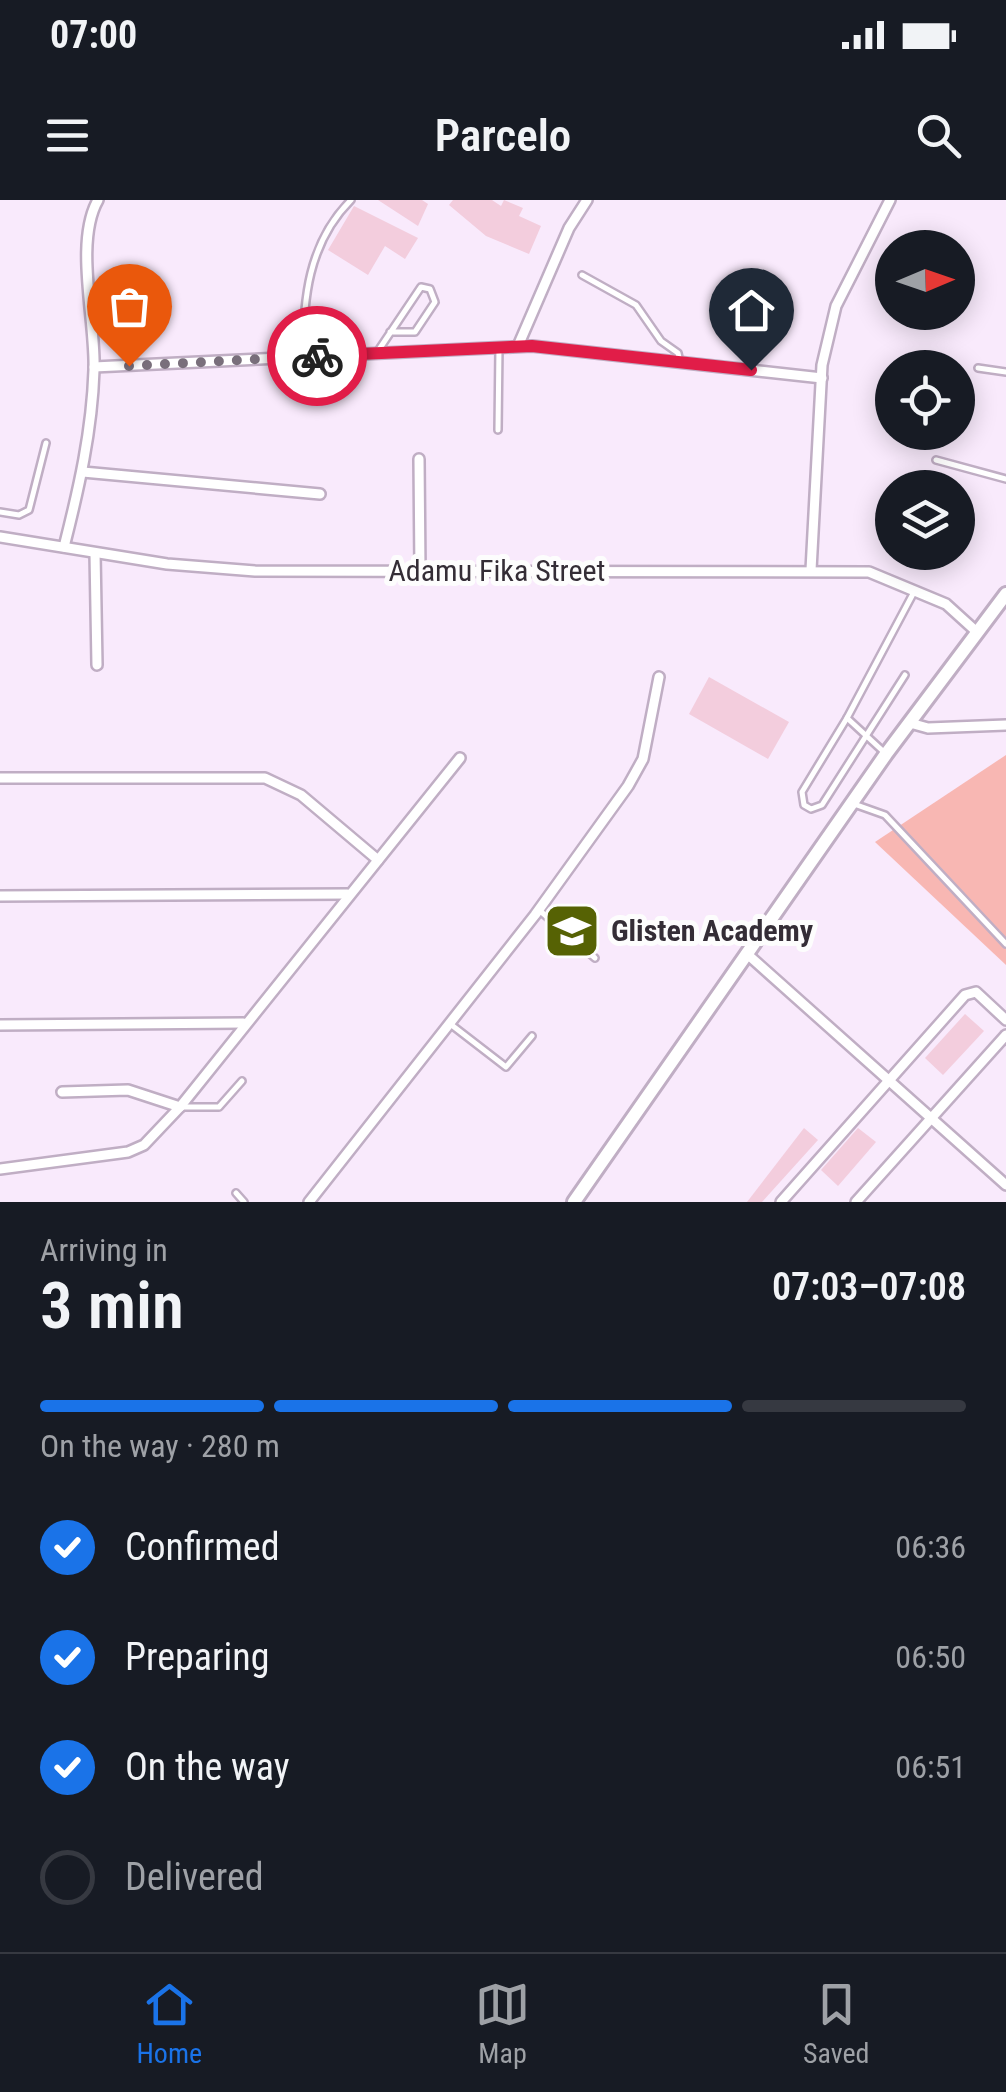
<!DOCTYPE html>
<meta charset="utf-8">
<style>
body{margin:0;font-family:"Roboto Condensed",sans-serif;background:#242831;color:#f1f3f6;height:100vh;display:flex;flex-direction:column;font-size:38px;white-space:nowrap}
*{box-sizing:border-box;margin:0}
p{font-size:32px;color:#9ea1a6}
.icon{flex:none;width:55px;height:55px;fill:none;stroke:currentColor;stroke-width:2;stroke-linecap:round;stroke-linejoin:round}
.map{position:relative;height:1002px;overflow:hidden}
.panel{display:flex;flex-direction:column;background:#171b24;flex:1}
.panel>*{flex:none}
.needle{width:65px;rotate:88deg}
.tools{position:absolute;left:875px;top:30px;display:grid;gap:20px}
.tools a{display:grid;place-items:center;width:100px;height:100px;border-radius:50%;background:#171b24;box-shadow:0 5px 25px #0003;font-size:50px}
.pin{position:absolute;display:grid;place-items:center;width:85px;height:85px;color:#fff;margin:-102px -42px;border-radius:50% 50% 50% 0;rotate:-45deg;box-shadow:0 0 10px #0007}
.pin .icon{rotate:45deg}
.courier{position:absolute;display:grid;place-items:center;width:100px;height:100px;margin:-50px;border:8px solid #e11d48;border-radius:50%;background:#fff;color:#222;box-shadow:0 2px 12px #0007}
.head em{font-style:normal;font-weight:600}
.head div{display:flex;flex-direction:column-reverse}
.head{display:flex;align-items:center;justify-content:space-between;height:170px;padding:0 40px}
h1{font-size:65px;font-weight:600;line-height:75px}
.bar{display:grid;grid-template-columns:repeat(4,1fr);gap:15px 10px;align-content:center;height:120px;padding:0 40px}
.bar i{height:12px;border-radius:8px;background:#363941}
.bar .selected{background:#1a73e8}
.bar p{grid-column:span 4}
ol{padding:0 40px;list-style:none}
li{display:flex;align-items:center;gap:30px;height:110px}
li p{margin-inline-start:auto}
li .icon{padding:10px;border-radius:50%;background:#1a73e8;color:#fff;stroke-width:4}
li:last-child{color:#9ea1a6}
li i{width:55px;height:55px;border:5px solid #363941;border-radius:50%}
.status{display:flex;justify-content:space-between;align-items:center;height:70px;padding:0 50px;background:#171b24;direction:ltr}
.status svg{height:28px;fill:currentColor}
header{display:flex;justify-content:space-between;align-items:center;height:130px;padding:0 40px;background:#171b24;font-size:45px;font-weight:600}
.tab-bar{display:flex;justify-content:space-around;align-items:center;height:140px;border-top:2px solid #363941;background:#171b24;font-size:28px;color:#9ea1a6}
.tab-bar a{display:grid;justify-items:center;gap:5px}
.tab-bar .selected{color:#1a73e8}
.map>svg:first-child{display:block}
.green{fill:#f8b7b3}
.building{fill:#f3cddd}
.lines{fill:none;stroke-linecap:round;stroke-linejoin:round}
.lane-casing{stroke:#c0aec4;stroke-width:10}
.street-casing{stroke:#c0aec4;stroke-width:14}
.secondary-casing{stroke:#c0aec4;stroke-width:18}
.lane{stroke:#fff;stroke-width:5}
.street{stroke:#fff;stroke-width:9}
.secondary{stroke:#fff;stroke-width:12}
.done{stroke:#796f7b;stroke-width:10;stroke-dasharray:0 18}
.route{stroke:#e11d48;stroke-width:12}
.labels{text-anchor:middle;stroke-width:10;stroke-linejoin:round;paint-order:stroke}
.street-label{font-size:30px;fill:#342d36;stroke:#fdfdfd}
.poi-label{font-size:30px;font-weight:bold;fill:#342d36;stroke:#fdfdfd;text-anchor:start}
</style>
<div class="status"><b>07:00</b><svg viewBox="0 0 49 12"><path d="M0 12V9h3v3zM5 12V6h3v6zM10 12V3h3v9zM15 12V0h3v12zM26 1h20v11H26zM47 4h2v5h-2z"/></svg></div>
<header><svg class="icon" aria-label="menu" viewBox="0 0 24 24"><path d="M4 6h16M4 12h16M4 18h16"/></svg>Parcelo<svg class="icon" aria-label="search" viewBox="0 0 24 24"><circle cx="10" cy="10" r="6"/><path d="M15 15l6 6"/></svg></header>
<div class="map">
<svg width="1006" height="1002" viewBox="0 0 1006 1002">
<rect width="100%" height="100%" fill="#f9eafc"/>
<path class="green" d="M1006,555V765L875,642Z"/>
<g class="building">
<path d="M378,0H422L428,4L418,26Z"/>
<path d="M453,0H492L501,6L504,0L523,8L519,16L541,26L529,54L486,36L449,5Z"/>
<path d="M354,6L418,38L405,59L385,46L368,75L328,50Z"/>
<path d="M709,477L789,522L768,559L689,514Z"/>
<path d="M965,814L984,831L943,875L925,858Z"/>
<path d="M804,928L818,940L762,1002H747Z"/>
<path d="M858,928L876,942L838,986L821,970Z"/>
</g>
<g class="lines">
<g class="lane-casing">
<g id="lane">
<path d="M582,75L636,105L661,141L678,153L680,162"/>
<path d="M378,151L421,87L430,89L435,102L415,132H390"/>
<path d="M303,157C303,100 308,43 351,0"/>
<path d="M978,168L1006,172"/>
<path d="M498,230L499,147"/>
<path d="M936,260L1006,279"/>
<path d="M0,312L19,315L29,310L46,243"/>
<path d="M847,518L802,592L804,605L811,609L822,605L905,475"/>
<path d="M885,553L847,518L914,392"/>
<path d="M854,604L885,615L1006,744"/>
<path d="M539,710L595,758"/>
<path d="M449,823L506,867L532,836"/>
<path d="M183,907H219L242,881"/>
<path d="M236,993L244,1002"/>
</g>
</g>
<g class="street-casing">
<g id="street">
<path d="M518,146L569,28L587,0"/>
<path d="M94,167L532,146L822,178"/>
<path d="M419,259L420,371"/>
<path d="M83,272L320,294"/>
<path d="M0,337L167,364L255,371L869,372L946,404L978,433"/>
<path d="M64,347C79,288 92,231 94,170C96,122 74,42 98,0"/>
<path d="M95,353L97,465"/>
<path d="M811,370L822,165L836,106L890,0"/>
<path d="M910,523L928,528L1006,525"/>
<path d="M0,578H265L301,595L378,660"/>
<path d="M0,696L347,694"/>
<path d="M746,753L1006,985"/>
<path d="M0,825L243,823"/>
<path d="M62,892L128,890L180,907"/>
<path d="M0,969L128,952L144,945L180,907L460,558"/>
<path d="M309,1002L535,715L628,586L643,559L659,477"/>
<path d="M781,1002L965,795L976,792L1006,820"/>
<path d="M856,1002L1006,835"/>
</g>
</g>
<g class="secondary-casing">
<path id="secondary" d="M574,1002L886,554L1006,394"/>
</g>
<use href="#lane" class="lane"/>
<use href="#street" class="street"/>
<use href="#secondary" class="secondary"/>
</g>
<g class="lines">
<path class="done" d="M129,166L317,156"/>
<path class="route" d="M317,156L532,146L751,170"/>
</g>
<defs>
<g id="school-square" transform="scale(2.875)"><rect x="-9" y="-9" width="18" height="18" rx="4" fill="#566204" stroke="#fdfdfd"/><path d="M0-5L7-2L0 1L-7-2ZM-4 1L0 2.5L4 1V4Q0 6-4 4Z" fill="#fff"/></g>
</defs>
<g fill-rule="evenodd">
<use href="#school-square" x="572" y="731"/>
</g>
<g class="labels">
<g class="street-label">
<text x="497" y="381">Adamu Fika Street</text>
</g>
<g class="poi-label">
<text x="611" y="741">Glisten Academy</text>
</g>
</g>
</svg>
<div class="tools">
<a><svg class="needle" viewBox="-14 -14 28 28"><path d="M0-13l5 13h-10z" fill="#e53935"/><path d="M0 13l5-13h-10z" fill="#9ea1a6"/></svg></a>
<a><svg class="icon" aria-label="locate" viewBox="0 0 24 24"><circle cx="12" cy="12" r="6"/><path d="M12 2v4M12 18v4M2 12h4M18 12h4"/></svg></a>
<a><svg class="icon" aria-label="layers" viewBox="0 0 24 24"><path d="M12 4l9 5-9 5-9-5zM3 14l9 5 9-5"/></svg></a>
</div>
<div class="pin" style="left:129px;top:166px;background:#ea580c"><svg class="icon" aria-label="bag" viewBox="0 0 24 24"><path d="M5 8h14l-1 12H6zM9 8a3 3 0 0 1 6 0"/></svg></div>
<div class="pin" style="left:751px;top:170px;background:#1f2937"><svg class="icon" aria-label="home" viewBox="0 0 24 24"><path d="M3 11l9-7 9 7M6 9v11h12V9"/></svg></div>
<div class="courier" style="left:317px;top:156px"><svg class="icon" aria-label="bike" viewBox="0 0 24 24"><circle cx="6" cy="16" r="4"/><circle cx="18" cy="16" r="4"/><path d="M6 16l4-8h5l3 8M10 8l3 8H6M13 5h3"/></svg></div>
</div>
<section class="panel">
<div class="head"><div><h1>3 min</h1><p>Arriving in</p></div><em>07:03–07:08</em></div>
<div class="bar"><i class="selected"></i><i class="selected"></i><i class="selected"></i><i></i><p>On the way · 280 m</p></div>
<ol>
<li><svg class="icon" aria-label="check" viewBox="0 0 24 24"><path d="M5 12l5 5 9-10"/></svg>Confirmed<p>06:36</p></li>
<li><svg class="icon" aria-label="check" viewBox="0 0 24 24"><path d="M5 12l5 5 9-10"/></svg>Preparing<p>06:50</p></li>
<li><svg class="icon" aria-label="check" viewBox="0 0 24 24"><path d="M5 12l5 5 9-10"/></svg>On the way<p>06:51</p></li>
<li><i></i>Delivered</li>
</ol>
</section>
<nav class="tab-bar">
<a class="selected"><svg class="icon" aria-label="home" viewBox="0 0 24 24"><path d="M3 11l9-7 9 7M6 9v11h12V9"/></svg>Home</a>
<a><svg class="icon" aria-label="map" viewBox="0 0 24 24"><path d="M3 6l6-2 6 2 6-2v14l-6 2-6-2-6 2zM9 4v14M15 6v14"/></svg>Map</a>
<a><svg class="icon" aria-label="saved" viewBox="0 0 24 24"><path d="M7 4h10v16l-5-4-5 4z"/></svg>Saved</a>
</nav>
